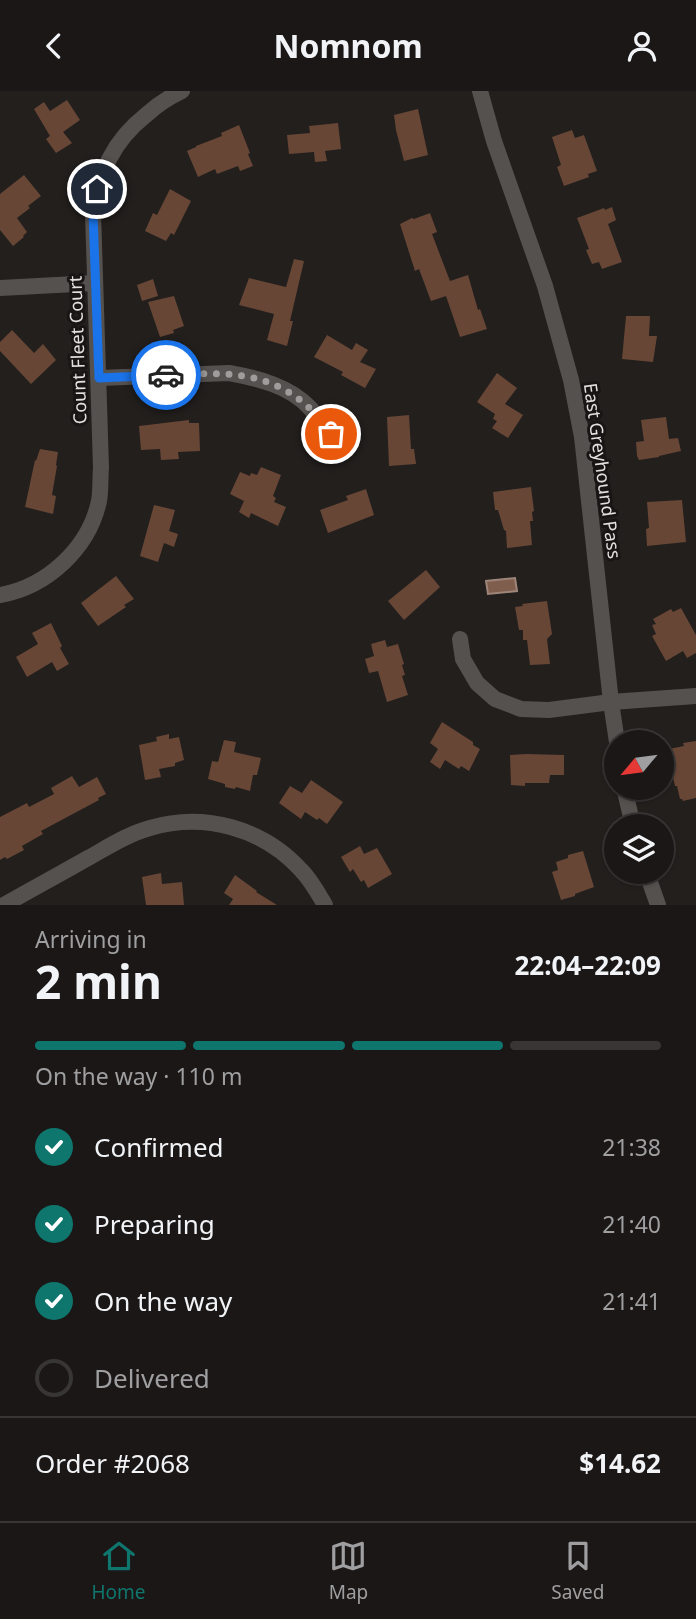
<!DOCTYPE html>
<meta charset="utf-8">
<style>
body{margin:0;font-family:"Noto Sans",sans-serif;background:#23201f;color:#f1f3f6;height:100vh;display:flex;flex-direction:column;font-size:26px;white-space:nowrap}
*{box-sizing:border-box;margin:0}
p{font-size:23px;color:#9f9fa1}
.icon{flex:none;width:38px;height:38px;fill:none;stroke:currentColor;stroke-width:2;stroke-linecap:round;stroke-linejoin:round}
.map{position:relative;height:814px;overflow:hidden}
.side{display:flex;flex-direction:column;background:#1a1716;flex:1}
.side>*{flex:none}
.needle{width:46px;rotate:241deg}
.tools{position:absolute;left:604px;top:639px;display:grid;gap:14px}
.tools a{display:grid;place-items:center;width:70px;height:70px;border-radius:50%;background:#1a1716;box-shadow:0 2px 5px #0004,0 0 0 2px #383635;font-size:35px}
.pin{position:absolute;display:grid;place-items:center;width:60px;height:60px;color:#fff;margin:-30px;border:4px solid #fff;border-radius:50%;box-shadow:0 2px 7px #0007}
.courier{position:absolute;display:grid;place-items:center;width:70px;height:70px;margin:-35px;border:5px solid #1a73e8;border-radius:50%;background:#fff;color:#222;box-shadow:0 2px 9px #0007}
.headline em{font-style:normal;font-weight:700}
.headline div{display:flex;flex-direction:column-reverse}
.headline{display:flex;align-items:center;justify-content:space-between;height:119px;padding:0 35px}
h1{font-size:46px;font-weight:700;line-height:52px}
.bar{display:grid;grid-template-columns:repeat(4,1fr);gap:10px 7px;align-content:center;height:84px;padding:0 35px}
.bar i{height:9px;border-radius:5px;background:#383635}
.bar .active{background:#0f766e}
.bar p{grid-column:span 4}
.line{display:flex;align-items:center;gap:18px;padding:0 35px;border-top:2px solid #383635}
.line div{flex:1}
ol{padding:0 35px;list-style:none}
li{display:flex;align-items:center;gap:21px;height:77px}
li p{margin-inline-start:auto}
li .icon{padding:7px;border-radius:50%;background:#0f766e;color:#fff;stroke-width:4}
li:last-child{color:#9f9fa1}
li i{width:38px;height:38px;border:4px solid #383635;border-radius:50%}
header{display:flex;justify-content:space-between;align-items:center;height:91px;padding:0 35px;background:#1a1716;font-size:32px;font-weight:700}
.tab-bar{display:flex;justify-content:space-around;align-items:center;height:98px;border-top:2px solid #383635;background:#1a1716;font-size:19px;color:#9f9fa1}
.tab-bar a{display:grid;justify-items:center;gap:4px}
.tab-bar .active{color:#0f766e}
.map>svg:first-child{display:block}
.water{fill:#805e4d;stroke:#9e8579;stroke-width:2}
.building{fill:#674636}
.lines{fill:none;stroke-linecap:round;stroke-linejoin:round}
.street{stroke:#55514f;stroke-width:16}
.done{stroke:#9f9c9b;stroke-width:7;stroke-dasharray:0 12.6}
.route{stroke:#1a73e8;stroke-width:9}
.labels{text-anchor:middle;stroke-width:6;stroke-linejoin:round;paint-order:stroke}
.street-label{font-size:18px;fill:#e3e0df;stroke:#181514}
</style>
<header><svg class="icon" aria-label="back" viewBox="0 0 24 24"><path d="M15 5l-7 7 7 7"/></svg>Nomnom<svg class="icon" aria-label="person" viewBox="0 0 24 24"><circle cx="12" cy="8" r="4"/><path d="M4 21q1-7 8-7t8 7"/></svg></header>
<div class="map">
<svg width="696" height="814" viewBox="0 0 696 814">
<rect width="100%" height="100%" fill="#221f1d"/>
<path class="water" d="M515,487L517,500L488,503L486,490Z"/>
<g class="building">
<path d="M67,9L80,29L63,41L72,52L56,62L46,48L50,45L34,18L44,11L50,20Z"/>
<path d="M418,18L428,64L404,70L396,39L394,24Z"/>
<path d="M338,32L341,58L325,60L327,70L315,71L314,61L289,63L287,44L310,42L309,35Z"/>
<path d="M239,34L250,62L248,63L253,75L240,80L238,75L217,83L215,78L198,86L187,60L196,56V55L222,45L221,42Z"/>
<path d="M572,39L575,47L584,44L597,80L588,83L589,86L564,95L557,76L561,74L552,46Z"/>
<path d="M24,84L41,105L28,115L30,117L17,127L27,141L23,145L24,146L13,155L0,139V103Z"/>
<path d="M170,98L191,110L174,144L171,142L166,150L145,140L153,122L157,124Z"/>
<path d="M612,116L616,129L608,133L622,171L602,178L599,171L592,173L586,159L589,158L577,127L604,117L605,119Z"/>
<path d="M430,122L437,141L432,143L450,190L468,184L478,219L480,218L487,238L460,246L446,205L431,210L419,178L415,180L400,133L412,127L414,128Z"/>
<path d="M294,168L304,170L290,230H293L287,255L267,249L274,223L239,214L249,187L286,196Z"/>
<path d="M153,188L158,205L142,210L137,194Z"/>
<path d="M174,205L184,235L173,239L174,242L160,246L148,211Z"/>
<path d="M626,225H650L649,245H657L653,271L622,268Z"/>
<path d="M12,239L34,262L43,253L56,269L31,293L0,260V251Z"/>
<path d="M327,244L352,259L356,252L368,259L360,271L376,278L365,297L341,284L343,281L314,266Z"/>
<path d="M497,282L517,297L505,313L523,324L508,347L492,337L497,330L493,328L495,323L477,311Z"/>
<path d="M409,324L411,358H414L416,373L389,375L387,326Z"/>
<path d="M666,326L669,348L678,347L681,360L659,365V366L639,369L637,365L636,351L644,350L641,329Z"/>
<path d="M189,329V332H199L200,360L178,361L179,368L161,369L160,358L141,359L139,335Z"/>
<path d="M40,358L58,361L56,374L57,375L52,404L56,405L53,423L25,416L35,369L36,370Z"/>
<path d="M261,376L281,384L273,405L276,407L274,411L286,416L278,435L251,422L249,427L239,421L244,410L230,403L240,381L250,385L251,382L257,384Z"/>
<path d="M531,396L534,420L532,421L533,430H530L532,454L507,457L506,440L504,439L498,419H495L493,401Z"/>
<path d="M366,398L374,424L328,442L320,419L348,409L346,405Z"/>
<path d="M682,409L686,451L647,455L646,438L649,437L647,411Z"/>
<path d="M154,414L175,419L169,440L178,443L174,456L164,452L158,471L140,465Z"/>
<path d="M426,479L440,496L404,529L388,510Z"/>
<path d="M116,485L134,508L124,514L126,516L98,535L81,512Z"/>
<path d="M547,510L552,543L547,548L550,573L530,574L527,549H523V539H519L515,516L523,515L522,513Z"/>
<path d="M681,517L696,544V562L687,567L683,560L666,570L652,545L656,543L652,534L656,533L653,528L671,518L673,521Z"/>
<path d="M51,532L62,555L60,557L69,573L57,580L52,571L27,586L16,566L38,553L32,542Z"/>
<path d="M385,549L387,556L398,553L404,573L402,574L405,584L402,585L408,604L387,611L378,580L369,582L365,568L374,565L371,553Z"/>
<path d="M442,631L473,651V654L480,658L469,680L461,675L459,678L445,669L440,678L430,671L438,658L430,652Z"/>
<path d="M169,643V648L179,646L184,669L175,672V675L159,678L161,686L145,689L139,654L157,650L156,646Z"/>
<path d="M224,649L236,651L234,661L261,667L257,684H253L250,700L236,696L235,698L225,696V693L208,688L212,670L218,671Z"/>
<path d="M696,650V707L683,710L682,708H680L677,695H675L670,674L669,658L684,655L683,652Z"/>
<path d="M526,663L564,664V684H550L549,692H525V695L511,694L510,664Z"/>
<path d="M72,685L79,696L97,686L106,703L98,707L99,709L41,740L43,743L22,755L24,759L7,768L5,766L0,769V726L27,712L29,716L54,703L51,697Z"/>
<path d="M311,689L343,711L327,733L319,727L317,729L305,721L301,728L279,712L290,695L302,702Z"/>
<path d="M360,755L364,763L377,757L392,783L368,797L364,789L361,791L353,778L350,781L341,766Z"/>
<path d="M583,760L594,796L575,803V805L561,809L552,781L558,779L556,771L568,767V764Z"/>
<path d="M161,782L162,793L182,791L184,814H146L142,786Z"/>
<path d="M235,784L257,800L256,801L277,814H229L233,808L224,802Z"/>
</g>
<g class="lines">
<g class="street">
<path d="M480,0L494,50L545,195L571,289L582,346L611,611L617,651"/>
<path d="M0,197L94,192"/>
<path d="M99,287L229,282C257,287 290,295 310,317C317,325 324,335 331,343"/>
<path d="M0,504C47,496 89,457 99,410C101,399 100,388 101,377L93,122C100,81 112,51 146,24C157,14 169,6 182,0"/>
<path d="M460,548L463,568L477,592L495,608L521,618L549,619L611,611L696,605"/>
<path d="M624,696L633,735"/>
<path d="M646,780L658,814"/>
<path d="M4,814C32,798 60,783 88,767C108,756 128,743 150,737C204,721 263,737 301,779C311,789 318,802 325,814"/>
</g>
</g>
<g class="lines">
<path class="done" d="M166,284C217,282 264,277 306,314C316,322 323,334 331,343"/>
<path class="route" d="M97,98L93,122L99,287L166,284"/>
</g>
<g class="labels">
<g class="street-label">
<text transform="translate(78 259) rotate(-92)" y="6">Count Fleet Court</text>
<text transform="translate(602 380) rotate(82)" y="6">East Greyhound Pass</text>
</g>
</g>
</svg>
<div class="tools">
<a><svg class="needle" viewBox="-14 -14 28 28"><path d="M0-13l5 13h-10z" fill="#e53935"/><path d="M0 13l5-13h-10z" fill="#9f9fa1"/></svg></a>
<a><svg class="icon" aria-label="layers" viewBox="0 0 24 24"><path d="M12 4l9 5-9 5-9-5zM3 14l9 5 9-5"/></svg></a>
</div>
<div class="pin" style="left:331px;top:343px;background:#ea580c"><svg class="icon" aria-label="bag" viewBox="0 0 24 24"><path d="M5 8h14l-1 12H6zM9 8a3 3 0 0 1 6 0"/></svg></div>
<div class="pin" style="left:97px;top:98px;background:#1f2937"><svg class="icon" aria-label="home" viewBox="0 0 24 24"><path d="M3 11l9-7 9 7M6 9v11h12V9"/></svg></div>
<div class="courier" style="left:166px;top:284px"><svg class="icon" aria-label="car" viewBox="0 0 24 24"><path d="M5 17H2v-5l4-1 3-4h7l3 4 3 1v5h-3M9 17h6M6 11h13"/><circle cx="7" cy="17" r="2"/><circle cx="17" cy="17" r="2"/></svg></div>
</div>
<section class="side">
<div class="headline"><div><h1>2 min</h1><p>Arriving in</p></div><em>22:04–22:09</em></div>
<div class="bar"><i class="active"></i><i class="active"></i><i class="active"></i><i></i><p>On the way · 110 m</p></div>
<ol>
<li><svg class="icon" aria-label="check" viewBox="0 0 24 24"><path d="M5 12l5 5 9-10"/></svg>Confirmed<p>21:38</p></li>
<li><svg class="icon" aria-label="check" viewBox="0 0 24 24"><path d="M5 12l5 5 9-10"/></svg>Preparing<p>21:40</p></li>
<li><svg class="icon" aria-label="check" viewBox="0 0 24 24"><path d="M5 12l5 5 9-10"/></svg>On the way<p>21:41</p></li>
<li><i></i>Delivered</li>
</ol>
<div class="line" style="height:91px"><div>Order #2068</div><b>$14.62</b></div>
</section>
<nav class="tab-bar">
<a class="active"><svg class="icon" aria-label="home" viewBox="0 0 24 24"><path d="M3 11l9-7 9 7M6 9v11h12V9"/></svg>Home</a>
<a><svg class="icon" aria-label="map" viewBox="0 0 24 24"><path d="M3 6l6-2 6 2 6-2v14l-6 2-6-2-6 2zM9 4v14M15 6v14"/></svg>Map</a>
<a><svg class="icon" aria-label="saved" viewBox="0 0 24 24"><path d="M7 4h10v16l-5-4-5 4z"/></svg>Saved</a>
</nav>
